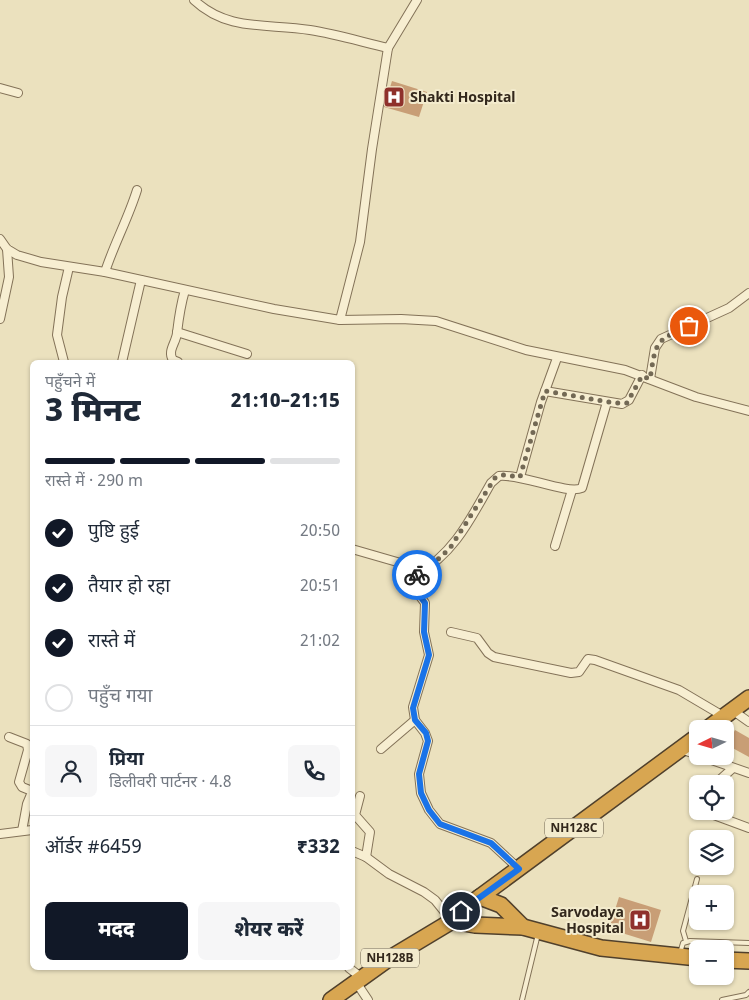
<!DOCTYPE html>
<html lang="hi">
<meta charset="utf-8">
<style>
body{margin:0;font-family:Georgia,"Noto Sans Devanagari",serif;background:#f6f6f7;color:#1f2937;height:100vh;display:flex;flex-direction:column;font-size:19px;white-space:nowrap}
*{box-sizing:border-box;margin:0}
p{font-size:16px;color:#747a83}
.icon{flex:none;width:28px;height:28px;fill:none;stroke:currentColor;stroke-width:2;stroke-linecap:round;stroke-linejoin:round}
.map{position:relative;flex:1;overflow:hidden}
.sheet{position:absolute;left:30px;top:360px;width:325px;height:610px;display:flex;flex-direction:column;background:#fff;border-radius:8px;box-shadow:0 1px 4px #0004}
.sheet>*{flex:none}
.needle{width:32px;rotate:265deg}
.controls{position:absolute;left:689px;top:720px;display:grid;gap:10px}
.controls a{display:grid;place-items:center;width:45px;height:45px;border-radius:8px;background:#fff;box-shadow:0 1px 4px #0004;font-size:25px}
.pin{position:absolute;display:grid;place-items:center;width:42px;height:42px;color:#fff;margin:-21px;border:2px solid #fff;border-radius:50%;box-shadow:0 1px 5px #0007}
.courier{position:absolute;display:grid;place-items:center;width:50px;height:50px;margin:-25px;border:4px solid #1a73e8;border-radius:50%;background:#fff;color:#222;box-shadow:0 1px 6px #0007}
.overview em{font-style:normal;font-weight:800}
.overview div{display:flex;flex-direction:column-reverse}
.overview{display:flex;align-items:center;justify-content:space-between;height:85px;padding:0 15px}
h1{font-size:32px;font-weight:800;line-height:38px}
.bar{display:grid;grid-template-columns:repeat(4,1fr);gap:8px 5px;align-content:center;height:60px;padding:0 15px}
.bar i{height:6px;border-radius:4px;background:#e0e1e3}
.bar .active{background:#111827}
.bar p{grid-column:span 4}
.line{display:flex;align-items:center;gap:12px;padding:0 15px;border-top:1px solid #e0e1e3}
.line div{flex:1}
.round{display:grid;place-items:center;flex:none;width:52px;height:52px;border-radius:8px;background:#f6f6f7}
ol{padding:0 15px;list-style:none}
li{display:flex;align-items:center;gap:15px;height:55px}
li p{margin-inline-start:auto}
li .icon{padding:5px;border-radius:50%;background:#111827;color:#fff;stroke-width:4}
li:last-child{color:#747a83}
li i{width:28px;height:28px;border:2px solid #e0e1e3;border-radius:50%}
.button{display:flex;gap:10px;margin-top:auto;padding:10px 15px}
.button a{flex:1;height:58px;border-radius:8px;background:#111827;color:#fff;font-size:20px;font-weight:800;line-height:58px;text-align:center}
.button a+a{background:#f6f6f7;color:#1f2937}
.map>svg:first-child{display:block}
.building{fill:#c89e76}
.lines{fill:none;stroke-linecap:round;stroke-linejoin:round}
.lane-casing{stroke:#837258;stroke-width:6}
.street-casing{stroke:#837258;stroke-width:10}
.highway-casing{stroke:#50402c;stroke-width:18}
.lane{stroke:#f7eed1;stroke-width:4}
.street{stroke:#f7eed1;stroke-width:8}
.highway{stroke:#d8a651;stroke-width:15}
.done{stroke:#736955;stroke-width:5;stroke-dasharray:0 9}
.route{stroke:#1a73e8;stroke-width:6}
.labels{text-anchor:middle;stroke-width:4;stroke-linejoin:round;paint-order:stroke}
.shield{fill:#f3ebcd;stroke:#6d6251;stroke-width:1}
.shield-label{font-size:12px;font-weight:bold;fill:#33281c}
.poi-label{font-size:14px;font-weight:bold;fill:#33281c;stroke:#f3ebcd;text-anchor:start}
</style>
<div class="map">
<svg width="749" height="1000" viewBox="0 0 749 1000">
<rect width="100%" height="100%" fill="#ebe1be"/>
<g class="building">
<path d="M392,81L427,92L419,117L384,107Z"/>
<path d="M735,730L749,738V757L727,745Z"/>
<path d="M619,897L661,910L651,942L609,929Z"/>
</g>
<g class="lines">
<g class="lane-casing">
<g id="lane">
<path d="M686,941L683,931L697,879"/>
<path d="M680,953L683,943L690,941L749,943"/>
<path d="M522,1000L538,934"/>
<path d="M722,1000L746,995L749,992"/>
</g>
</g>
<g class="street-casing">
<g id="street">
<path d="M194,0C228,32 268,23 310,30C336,34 362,42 388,48"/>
<path d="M0,88L18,93"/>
<path d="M0,239L7,249L17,255L41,262L105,272L274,309L340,320L401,319L436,321L526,350L625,370L696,397L749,411"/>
<path d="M105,272C114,244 128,219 137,190"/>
<path d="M0,319L9,277L7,249"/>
<path d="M340,320L360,242L372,149L388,48L417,0"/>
<path d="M177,332L247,354"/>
<path d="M64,362L57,335L62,297L69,267"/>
<path d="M122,362L141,280"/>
<path d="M178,362L173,360C167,351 176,343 177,333C179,316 180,307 185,290"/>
<path d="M650,379L655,348L661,339L729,308L749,293"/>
<path d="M545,391L622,404L629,400L642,375"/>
<path d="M520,477L541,402L557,358"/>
<path d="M555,546L572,490"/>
<path d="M352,549L411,566L417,571L414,588L425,603L424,632L429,655L413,707L415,720L425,733L428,741L419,774L421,793L429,810L440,824L491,843L519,869"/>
<path d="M417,574C454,554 471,518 491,483L499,476C520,473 567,495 582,488L607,402"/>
<path d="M451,632L477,638L488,653L494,657L571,673L579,672L588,659L595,660L679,690L723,716"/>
<path d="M732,710L749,722"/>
<path d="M9,737L27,744L28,750L19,782L22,787L32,791"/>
<path d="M381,749L415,720"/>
<path d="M680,749L698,755"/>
<path d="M700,756L749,773"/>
<path d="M715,784L733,768"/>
<path d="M360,796L355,815L370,832L366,857"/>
<path d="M698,801V807"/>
<path d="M703,811L749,828"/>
<path d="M22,831L27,804L32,792"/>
<path d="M0,834L32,830"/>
<path d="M352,851L366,857L389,874L424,892L435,900L452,921"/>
<path d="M349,968L362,978"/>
<path d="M356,982L368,1000"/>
</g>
</g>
<g class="highway-casing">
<g id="highway">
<path d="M707,729L749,698"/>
<path d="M480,897L501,905L523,927"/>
<path d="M452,921L475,925L523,927L601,948L698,958"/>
<path d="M725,960L749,961"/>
<path d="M331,1000L387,960L452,921L461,911L698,736"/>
</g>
</g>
<use href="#lane" class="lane"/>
<use href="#street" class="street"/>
<use href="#highway" class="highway"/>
</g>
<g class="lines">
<path class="done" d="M417,575L432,565L450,548L495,478L503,475L520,477L545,391L615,403H627L642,376L650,379C656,342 654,341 689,326"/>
<path class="route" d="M417,575L414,588L425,603L424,632L429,655L413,708L415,720L426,733L428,741L419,774L421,793L429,810L440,824L491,843L519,869L461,911"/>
</g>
<defs>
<g id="hospital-square" transform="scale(1.125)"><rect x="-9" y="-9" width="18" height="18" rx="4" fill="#8f312b" stroke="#f3ebcd"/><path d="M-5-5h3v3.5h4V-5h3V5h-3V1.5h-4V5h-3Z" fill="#fff"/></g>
</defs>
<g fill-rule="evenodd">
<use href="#hospital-square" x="394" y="97"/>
<use href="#hospital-square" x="640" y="920"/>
</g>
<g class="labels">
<g class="shield">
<rect x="545" y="818.5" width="58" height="19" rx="4"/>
<rect x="361" y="948.5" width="58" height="19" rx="4"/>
</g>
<g class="shield-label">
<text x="574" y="832">NH128C</text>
<text x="390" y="962">NH128B</text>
</g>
<g class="poi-label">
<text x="410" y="102">Shakti Hospital</text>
<text x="624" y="917" text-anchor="end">Sarvodaya<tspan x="624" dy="16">Hospital</tspan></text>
</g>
</g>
</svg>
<div class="controls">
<a><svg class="needle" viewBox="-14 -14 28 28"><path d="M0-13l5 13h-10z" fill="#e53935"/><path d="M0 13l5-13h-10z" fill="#747a83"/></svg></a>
<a><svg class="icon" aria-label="locate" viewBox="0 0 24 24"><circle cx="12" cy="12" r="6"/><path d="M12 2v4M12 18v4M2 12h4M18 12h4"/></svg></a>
<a><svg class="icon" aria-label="layers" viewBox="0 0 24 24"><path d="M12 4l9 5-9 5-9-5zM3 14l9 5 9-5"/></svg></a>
<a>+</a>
<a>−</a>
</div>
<div class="pin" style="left:689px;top:326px;background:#ea580c"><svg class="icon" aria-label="bag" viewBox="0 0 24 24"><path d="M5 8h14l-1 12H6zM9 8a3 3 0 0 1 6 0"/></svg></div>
<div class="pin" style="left:461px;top:911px;background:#1f2937"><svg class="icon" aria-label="home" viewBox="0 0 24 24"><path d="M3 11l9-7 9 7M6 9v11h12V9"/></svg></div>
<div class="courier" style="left:417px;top:575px"><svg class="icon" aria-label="bike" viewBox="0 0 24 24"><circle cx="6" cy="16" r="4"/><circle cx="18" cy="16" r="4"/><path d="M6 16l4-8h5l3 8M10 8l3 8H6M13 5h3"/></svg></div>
<section class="sheet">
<div class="overview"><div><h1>3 मिनट</h1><p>पहुँचने में</p></div><em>21:10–21:15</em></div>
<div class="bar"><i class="active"></i><i class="active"></i><i class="active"></i><i></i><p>रास्ते में · 290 m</p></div>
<ol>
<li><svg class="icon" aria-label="check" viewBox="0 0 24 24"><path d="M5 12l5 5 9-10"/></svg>पुष्टि हुई<p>20:50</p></li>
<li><svg class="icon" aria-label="check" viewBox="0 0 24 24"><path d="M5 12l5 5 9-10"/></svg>तैयार हो रहा<p>20:51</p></li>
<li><svg class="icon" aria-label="check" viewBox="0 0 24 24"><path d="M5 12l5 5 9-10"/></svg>रास्ते में<p>21:02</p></li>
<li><i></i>पहुँच गया</li>
</ol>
<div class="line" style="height:90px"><a class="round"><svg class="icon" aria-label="person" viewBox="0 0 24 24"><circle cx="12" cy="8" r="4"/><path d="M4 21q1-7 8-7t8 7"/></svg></a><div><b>प्रिया</b><p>डिलीवरी पार्टनर · 4.8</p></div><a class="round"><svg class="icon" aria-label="phone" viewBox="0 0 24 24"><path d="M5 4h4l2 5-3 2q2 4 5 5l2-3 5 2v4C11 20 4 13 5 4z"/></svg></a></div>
<div class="line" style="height:65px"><div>ऑर्डर #6459</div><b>₹332</b></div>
<div class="button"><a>मदद</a><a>शेयर करें</a></div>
</section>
</div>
